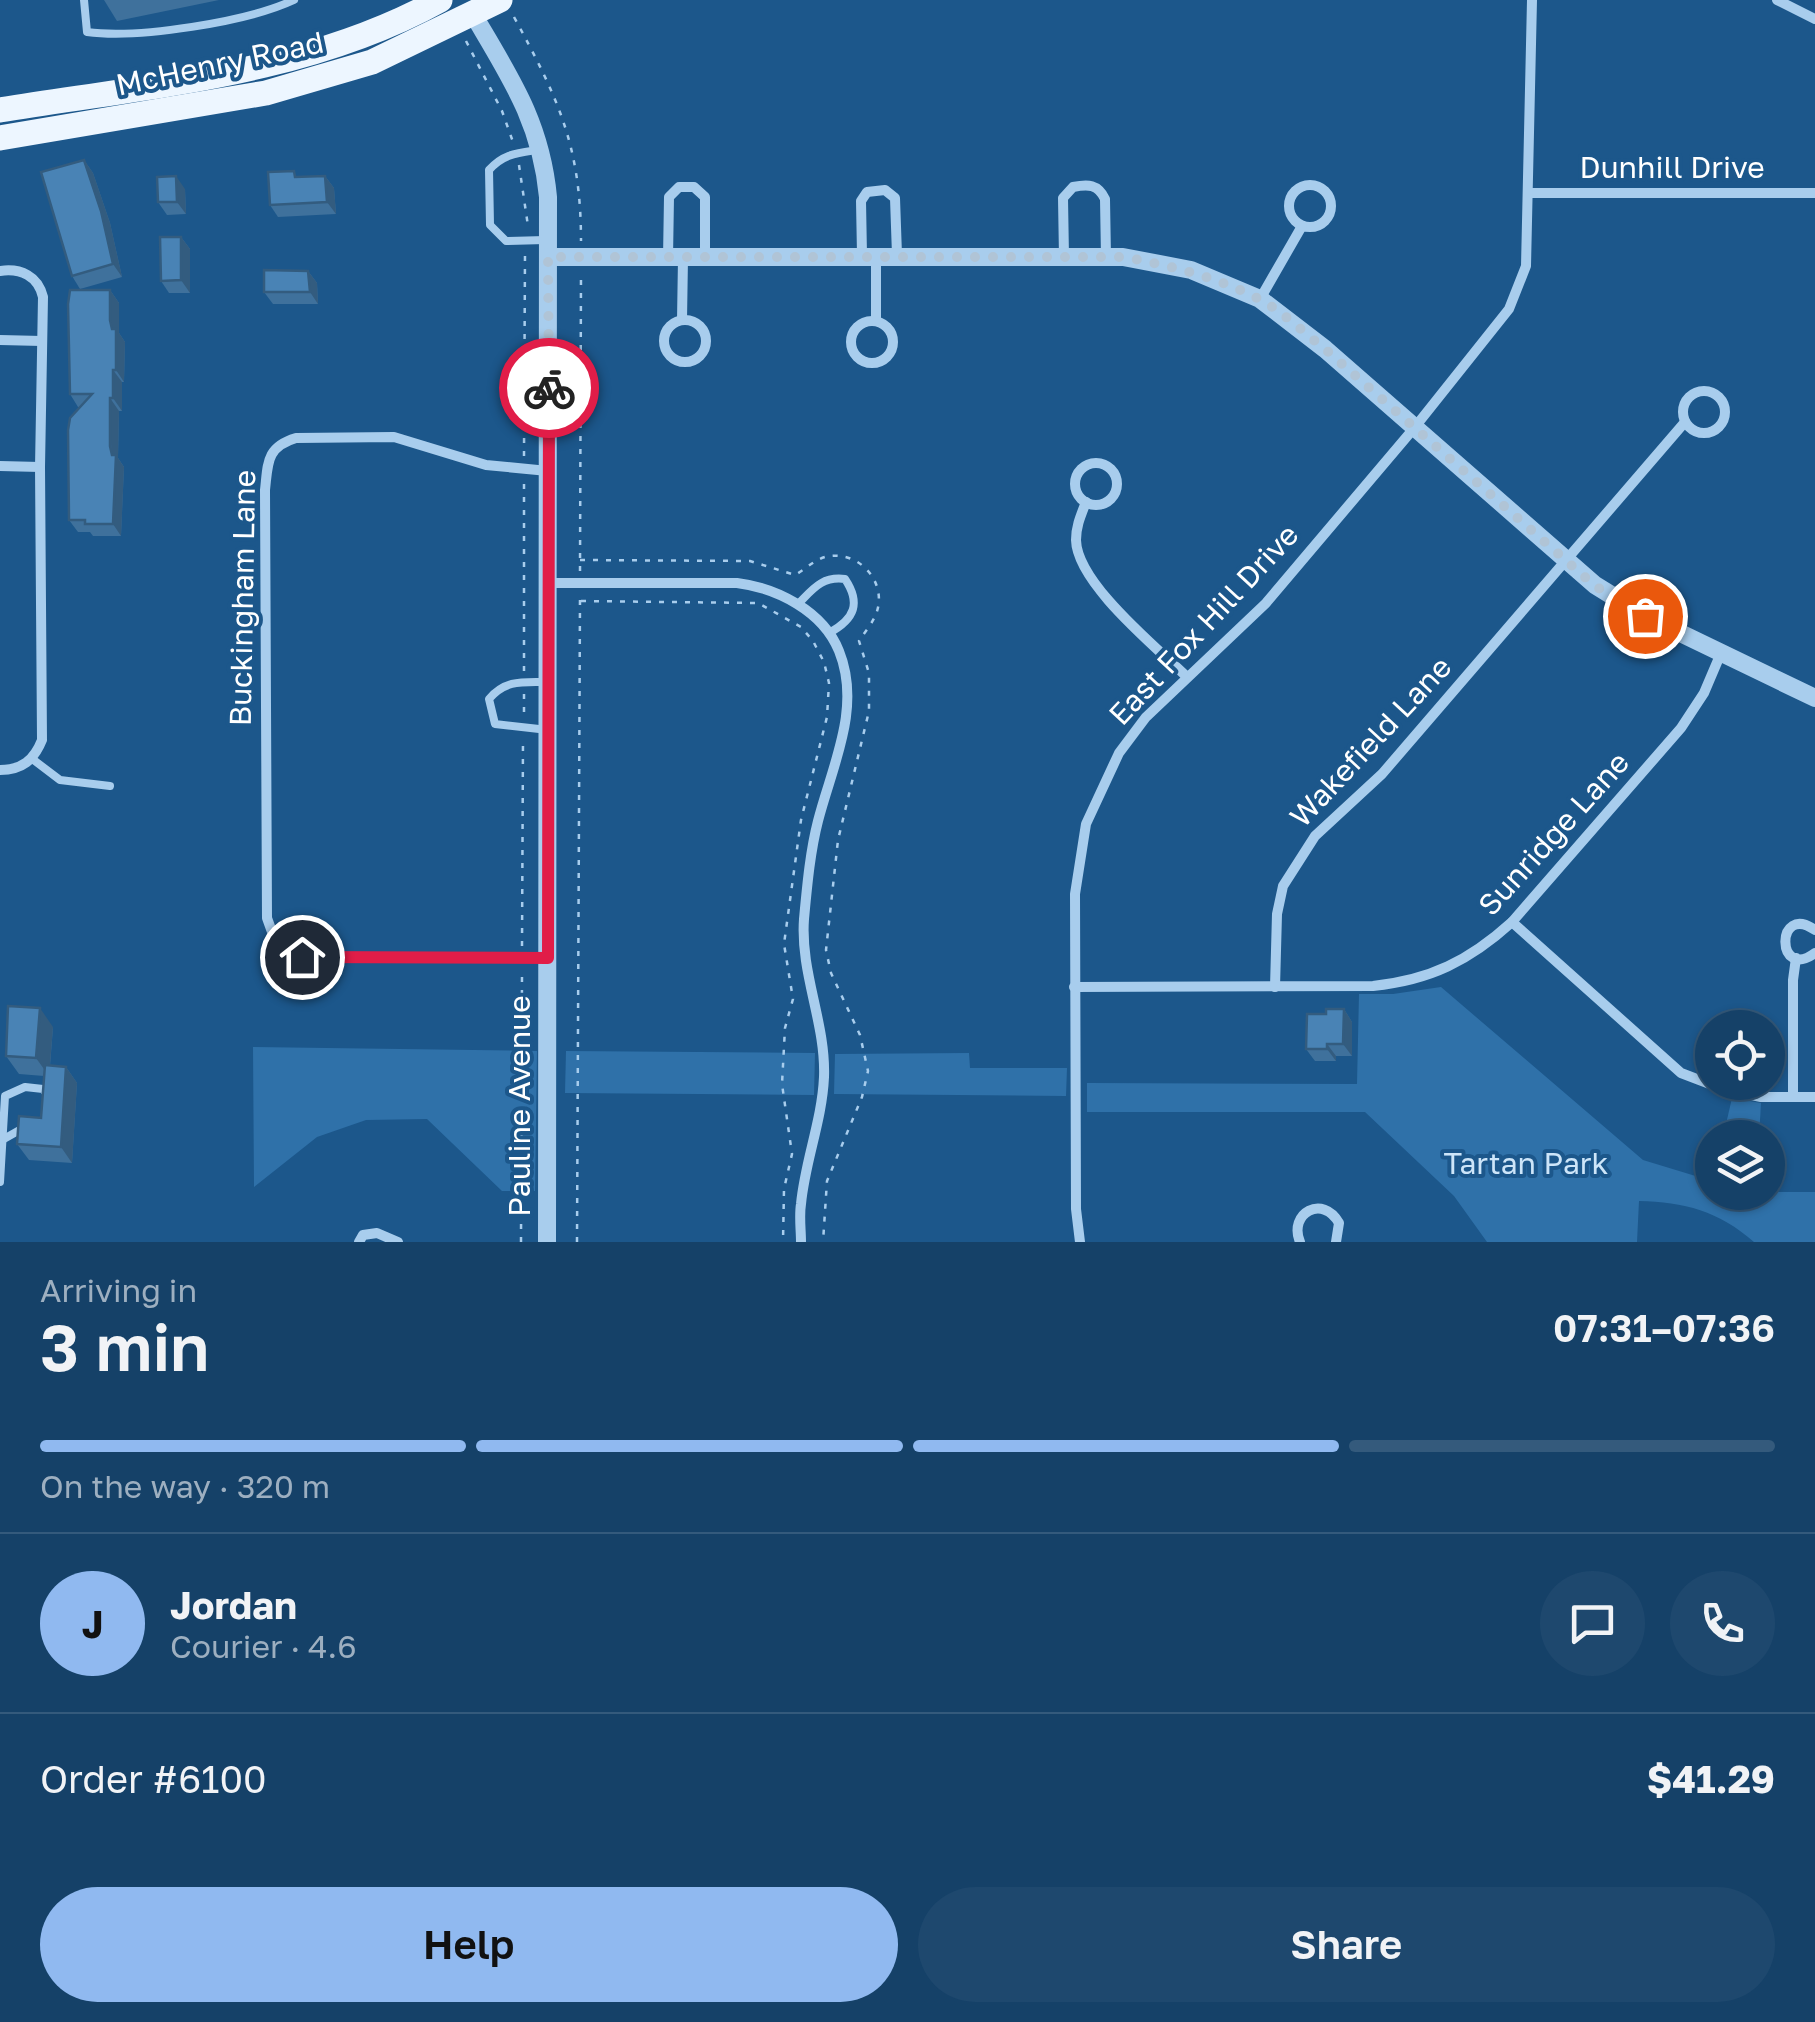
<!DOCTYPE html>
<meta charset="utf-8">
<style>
body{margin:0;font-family:"Golos Text",sans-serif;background:#1e486e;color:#f1f3f6;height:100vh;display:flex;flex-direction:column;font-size:38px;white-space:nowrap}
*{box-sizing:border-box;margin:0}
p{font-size:32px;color:#9dafc0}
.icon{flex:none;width:55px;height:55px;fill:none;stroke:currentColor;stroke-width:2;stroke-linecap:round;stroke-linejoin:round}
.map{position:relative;height:1242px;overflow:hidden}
.sheet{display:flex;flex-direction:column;background:#154168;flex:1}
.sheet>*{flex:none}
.tools{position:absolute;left:1695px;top:1010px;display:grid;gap:20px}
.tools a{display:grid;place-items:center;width:90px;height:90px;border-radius:50%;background:#154168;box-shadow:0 2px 8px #0004,0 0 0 2px #345a7c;font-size:50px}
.pin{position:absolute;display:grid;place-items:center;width:85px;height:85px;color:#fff;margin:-42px;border:5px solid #fff;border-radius:50%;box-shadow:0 2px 10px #0007}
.courier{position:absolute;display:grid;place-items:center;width:100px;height:100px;margin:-50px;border:8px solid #e11d48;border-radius:50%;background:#fff;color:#222;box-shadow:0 2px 12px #0007}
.summary em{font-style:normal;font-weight:600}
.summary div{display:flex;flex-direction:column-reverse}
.summary{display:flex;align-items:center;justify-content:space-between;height:170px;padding:0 40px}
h1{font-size:65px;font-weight:600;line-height:75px}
.bar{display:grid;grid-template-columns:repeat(4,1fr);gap:15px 10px;align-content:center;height:120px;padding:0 40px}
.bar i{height:12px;border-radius:8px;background:#345a7c}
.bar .current{background:#90b9f0}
.bar p{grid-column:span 4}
.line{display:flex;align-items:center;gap:25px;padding:0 40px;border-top:2px solid #345a7c}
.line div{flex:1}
.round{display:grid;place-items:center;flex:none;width:105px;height:105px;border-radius:52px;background:#1e486e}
.action{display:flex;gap:20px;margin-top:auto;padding:20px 40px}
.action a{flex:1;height:115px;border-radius:60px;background:#90b9f0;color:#111;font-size:40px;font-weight:600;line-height:115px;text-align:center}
.action a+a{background:#1e486e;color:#f1f3f6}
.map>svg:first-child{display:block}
.green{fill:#2f71a9}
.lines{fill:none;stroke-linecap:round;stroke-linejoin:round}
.path{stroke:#a8cded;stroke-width:2.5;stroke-dasharray:5 8;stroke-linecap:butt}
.service{stroke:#a8cded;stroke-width:8}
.minor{stroke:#a8cded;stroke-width:10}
.tertiary{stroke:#a8cded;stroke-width:18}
.primary{stroke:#edf6ff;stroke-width:25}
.wall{fill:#3f719c}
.shaded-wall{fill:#335c7f}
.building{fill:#4983b5;stroke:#335c7f;stroke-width:2.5}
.done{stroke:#b0c4d6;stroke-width:10;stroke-dasharray:0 18}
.route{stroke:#e11d48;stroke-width:12}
.labels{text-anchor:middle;stroke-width:8;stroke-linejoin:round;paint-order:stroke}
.street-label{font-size:30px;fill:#fff;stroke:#1c578b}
.park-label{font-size:30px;fill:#cde5f9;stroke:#1c578b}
</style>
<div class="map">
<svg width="1815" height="1242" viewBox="0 0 1815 1242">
<rect width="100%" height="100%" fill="#1c578b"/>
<g class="green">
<path d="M1441,987L1643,1160L1712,1181V1192H1815V1242H1754C1719,1211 1684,1202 1639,1201L1637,1242H1487L1454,1196L1365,1112H1087V1083L1357,1084L1359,994H1393Z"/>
<path d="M253,1047L537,1051L535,1191H502L427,1119L366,1120L317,1137L254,1187Z"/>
<path d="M566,1051L815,1053L814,1095L565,1093Z"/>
<path d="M969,1053L970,1068H1067L1066,1096L834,1094L835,1054Z"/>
<path d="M1732,1098L1761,1103L1759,1137H1723Z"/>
</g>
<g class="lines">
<g class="path">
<path d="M514,17C558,98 581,146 581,241"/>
<path d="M466,41L502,111L513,142"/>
<path d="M519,165L528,226"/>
<path d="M524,456L525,254"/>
<path d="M524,484V671"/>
<path d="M580,560L750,561L795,575C806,569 817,557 830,556C861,552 888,584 876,614C872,624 864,633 859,641L869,673V711L838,840L826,950L831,973L860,1035L868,1071L862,1097L827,1181L823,1242"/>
<path d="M580,571L581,274"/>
<path d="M581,601L758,603L801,627L813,641L824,662L829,683L827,717L801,820L784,944L793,999L785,1028L782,1084L792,1154L784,1189L783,1242"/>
<path d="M524,694V716"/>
<path d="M522,946L523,739"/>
<path d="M521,1242L522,974"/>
<path d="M577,1242L580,599"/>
</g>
<g class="service">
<path d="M84,0L87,32C138,39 247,22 294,0"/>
<path d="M537,150C517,153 503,154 489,170L490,225L506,241L545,240"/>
<path d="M798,604C813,589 822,576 845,579C861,603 855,619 829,633"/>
<path d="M544,682C522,682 505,680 489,699L495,724L548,730"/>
<path d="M31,758L60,780L110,786"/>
<path d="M2,1140L25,1127"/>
<path d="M0,1182L5,1096L25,1087L43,1089L48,1096"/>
</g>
<g class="minor">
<path d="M1777,0L1815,19"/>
<circle cx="1310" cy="206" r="21"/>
<path d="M1530,193H1815"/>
<path d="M862,255L861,201L867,192L885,190L895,198L897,255"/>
<path d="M1064,257L1063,198L1073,187C1088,184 1098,184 1105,199L1106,257"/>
<path d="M668,258L669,197L679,187H694L705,197V257"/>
<path d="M0,271C21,268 38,276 43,297L40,467L42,740C34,760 22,770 0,770"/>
<path d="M1260,299L1302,226"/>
<circle cx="685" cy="341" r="21"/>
<path d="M682,320L683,258"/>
<circle cx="872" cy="342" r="21"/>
<path d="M876,321V256"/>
<path d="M0,340L42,341"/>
<circle cx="1704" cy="412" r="21"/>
<circle cx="1096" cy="484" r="21"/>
<path d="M0,466L40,467"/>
<path d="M548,471L486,465L394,437L296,438C266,447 268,463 265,490L267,918L276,943L303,957L548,958"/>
<path d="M1086,502C1081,515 1076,526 1076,540C1077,583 1155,646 1187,677"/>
<path d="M549,583H737C777,588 823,611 839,651C862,708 832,766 818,821C810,852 807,887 804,919C800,973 826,1023 824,1077C822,1121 805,1161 801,1204C799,1216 801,1230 801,1242"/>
<path d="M1512,922L1681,1073L1723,1089L1761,1097H1815"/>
<path d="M1815,930C1775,902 1776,982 1815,953"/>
<path d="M1074,987L1373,986C1430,980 1469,961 1512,922L1681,728L1704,693L1721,653"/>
<path d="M1275,987L1277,914L1283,886L1315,836L1382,774L1685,422"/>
<path d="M1793,1097V980L1796,958"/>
<path d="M359,1242L363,1235L377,1233L398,1242"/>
<path d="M1080,1242L1076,1209L1075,894L1086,824L1119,753L1146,717L1266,603L1415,427L1509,309L1526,266L1532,0"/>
<path d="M1300,1242C1288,1213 1323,1194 1339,1223L1336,1242"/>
</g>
<g class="tertiary">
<path d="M473,14C510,77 541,122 548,197L547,1242"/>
<path d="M548,257H1123L1191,270L1260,299L1325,349L1595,585L1645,616L1815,698"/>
</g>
<g class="primary">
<path d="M0,110C147,86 307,74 440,0"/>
<path d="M0,138L266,93L372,62L500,0"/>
</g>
</g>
<g class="wall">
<path d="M104,0H219L117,21Z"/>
<path d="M84,160L93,173L110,223L122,277L80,289L72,276Z"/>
<path d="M325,176L334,188L336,214L278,217L270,205L298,177Z"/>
<path d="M185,189L186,214L167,215L158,202Z"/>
<path d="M181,237L190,249V293H169L161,281Z"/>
<path d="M308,271L317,283L318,304H273L264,292Z"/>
<path d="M110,290L119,303V333L125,342L124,382H122V411H119L118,458L124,467L121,536H93L90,532H78L69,520L80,407H78L70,394Z"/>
<path d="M1344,1009L1352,1022V1056H1336V1061H1315L1306,1049L1326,1014Z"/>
<path d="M53,1027L50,1066L66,1067L77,1083L72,1163L29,1160L17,1144L41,1118L44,1076L19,1074L6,1056Z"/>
</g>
<g class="shaded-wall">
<path d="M84,160L93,173L110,223L122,277L113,264Z"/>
<path d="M176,176L185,189L186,214L177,202Z"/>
<path d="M325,176L334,188L336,214L327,202Z"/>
<path d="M181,237L190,249V293L181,280Z"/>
<path d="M308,271L317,283L318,304L310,292Z"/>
<path d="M110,290L119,303V333L125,342L124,382L116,370L110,320Z"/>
<path d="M113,370L122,382V411L113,398Z"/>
<path d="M110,398L119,411L118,458L124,467L121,536L113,524Z"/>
<path d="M40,1008L53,1027L49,1076L36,1058Z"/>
<path d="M1344,1009L1352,1022V1056L1343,1044Z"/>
<path d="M1327,1044L1336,1056V1061L1327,1049Z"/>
<path d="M66,1067L77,1083L72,1163L61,1147Z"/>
</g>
<g class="building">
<path d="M84,160L101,211L113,264L72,276L41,172Z"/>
<path d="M294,171L295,177L325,176L327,202L270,205L268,172Z"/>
<path d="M176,176L177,202H158L157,177Z"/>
<path d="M160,237H181V280L161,281Z"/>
<path d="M264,270L308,271L310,292H264Z"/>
<path d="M70,290H110V320L112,329H116V370H113V398H110V446L112,455H116L113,524H85V520H69L68,430L70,418L92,394H70L68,304Z"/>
<path d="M8,1006L40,1008L36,1058L6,1056Z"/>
<path d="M1326,1009H1344L1343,1044H1327V1049H1306L1307,1014H1326Z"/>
<path d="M45,1065L66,1067L61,1147L17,1144L19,1116L41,1118Z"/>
</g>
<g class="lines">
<path class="done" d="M549,388L548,257H1124C1170,266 1214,276 1257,298C1281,310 1303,332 1325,349L1595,586L1645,616"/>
<path class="route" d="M302,957L548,958L549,388"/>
</g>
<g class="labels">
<g class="street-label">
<text transform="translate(220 64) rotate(-12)" y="10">McHenry Road</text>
<text x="1672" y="178">Dunhill Drive</text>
<text transform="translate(243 598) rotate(-89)" y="10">Buckingham Lane</text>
<text transform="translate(1204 625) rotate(-47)" y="10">East Fox Hill Drive</text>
<text transform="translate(1371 742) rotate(-47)" y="10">Wakefield Lane</text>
<text transform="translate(1554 834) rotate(-48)" y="10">Sunridge Lane</text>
<text transform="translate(520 1106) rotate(-90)" y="10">Pauline Avenue</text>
</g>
<g class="park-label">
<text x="1526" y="1174">Tartan Park</text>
</g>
</g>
</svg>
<div class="tools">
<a><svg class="icon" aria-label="locate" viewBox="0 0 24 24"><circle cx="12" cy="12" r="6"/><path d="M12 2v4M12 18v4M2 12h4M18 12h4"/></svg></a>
<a><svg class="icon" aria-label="layers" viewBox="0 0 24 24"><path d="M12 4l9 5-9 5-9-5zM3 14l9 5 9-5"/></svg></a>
</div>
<div class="pin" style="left:1645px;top:616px;background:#ea580c"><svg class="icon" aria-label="bag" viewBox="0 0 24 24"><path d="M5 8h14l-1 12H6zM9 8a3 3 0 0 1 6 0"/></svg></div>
<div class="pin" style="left:302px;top:957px;background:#1f2937"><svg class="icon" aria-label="home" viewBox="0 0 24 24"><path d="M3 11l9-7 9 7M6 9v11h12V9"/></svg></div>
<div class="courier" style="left:549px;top:388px"><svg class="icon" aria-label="bike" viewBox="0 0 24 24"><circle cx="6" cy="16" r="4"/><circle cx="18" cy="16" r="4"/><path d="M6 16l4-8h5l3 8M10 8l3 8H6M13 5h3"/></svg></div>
</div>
<section class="sheet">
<div class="summary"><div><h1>3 min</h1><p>Arriving in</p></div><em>07:31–07:36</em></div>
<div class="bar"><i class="current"></i><i class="current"></i><i class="current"></i><i></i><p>On the way · 320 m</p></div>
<div class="line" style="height:180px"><b class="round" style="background:#90b9f0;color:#111">J</b><div><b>Jordan</b><p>Courier · 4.6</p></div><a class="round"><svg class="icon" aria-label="chat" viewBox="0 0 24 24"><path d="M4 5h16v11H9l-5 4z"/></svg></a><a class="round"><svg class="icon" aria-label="phone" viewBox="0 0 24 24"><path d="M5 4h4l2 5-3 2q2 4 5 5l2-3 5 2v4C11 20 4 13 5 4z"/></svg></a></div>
<div class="line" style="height:130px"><div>Order #6100</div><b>$41.29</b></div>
<div class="action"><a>Help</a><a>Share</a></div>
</section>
